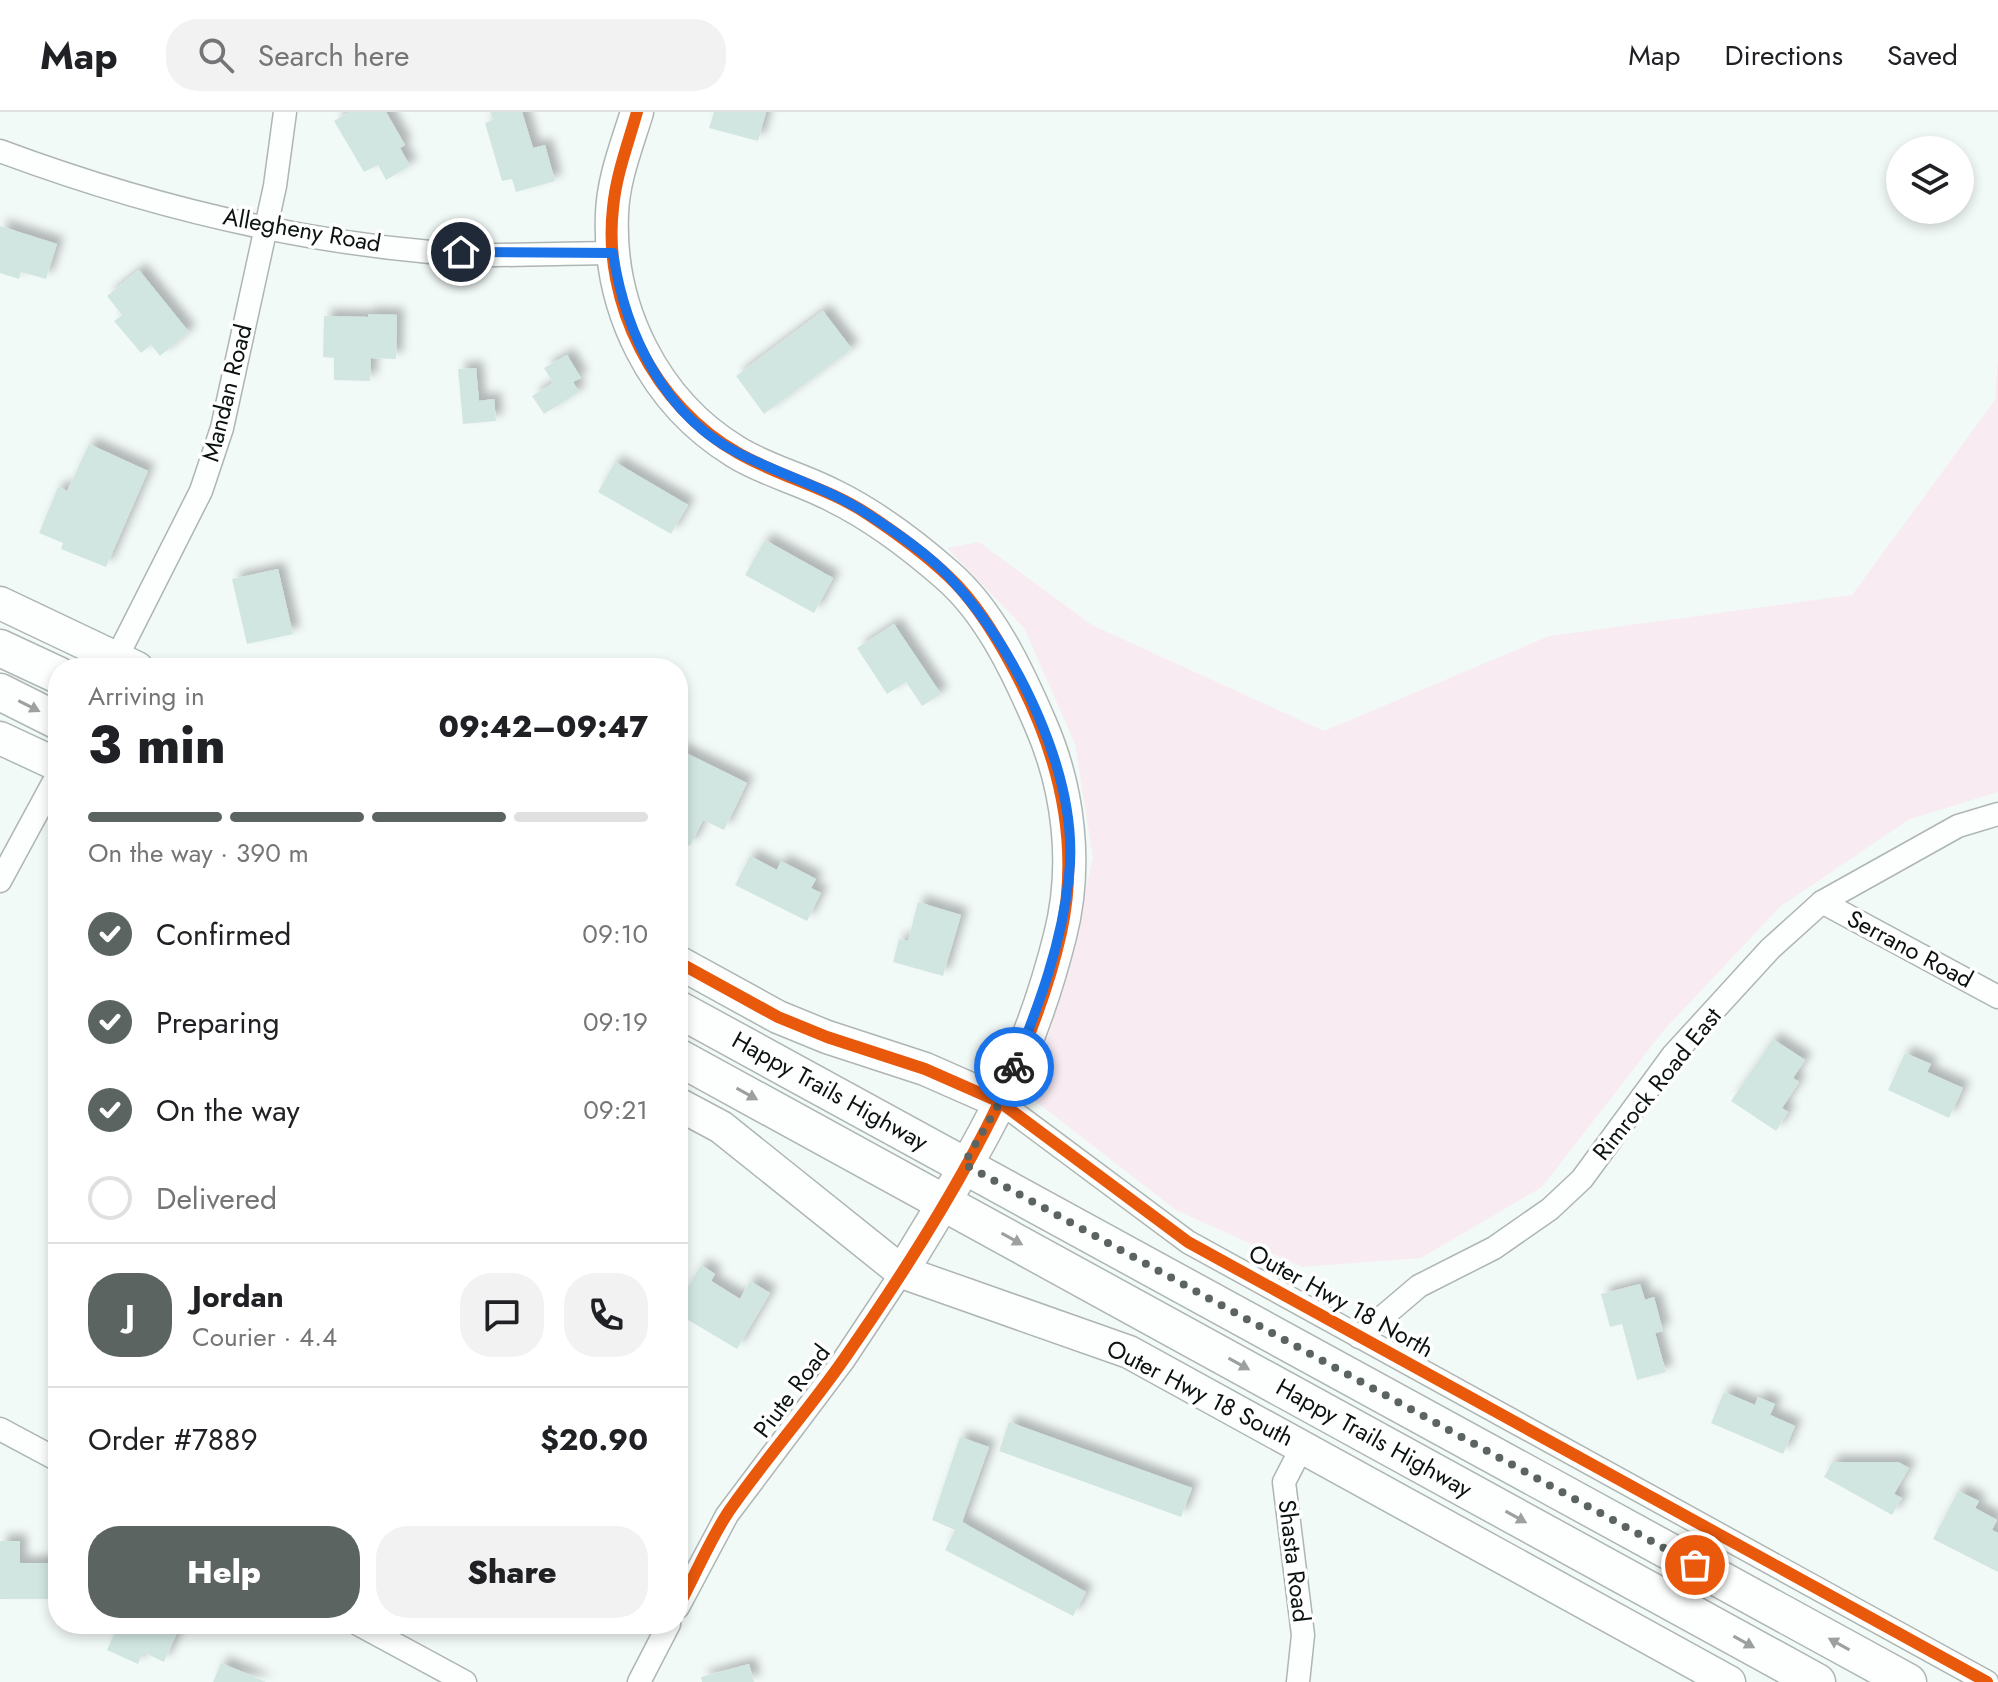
<!DOCTYPE html>
<meta charset="utf-8">
<style>
body{margin:0;font-family:Jost,sans-serif;background:#f2f2f2;color:#202124;height:100vh;display:flex;flex-direction:column;font-size:30px;white-space:nowrap}
*{box-sizing:border-box;margin:0}
p{font-size:26px;color:#757577}
.icon{flex:none;width:44px;height:44px;fill:none;stroke:currentColor;stroke-width:2;stroke-linecap:round;stroke-linejoin:round}
.map{position:relative;flex:1;overflow:hidden}
.side{position:absolute;left:48px;top:546px;width:640px;height:976px;display:flex;flex-direction:column;background:#fff;border-radius:32px;box-shadow:0 4px 12px #0003}
.side>*{flex:none}
.tools{position:absolute;left:1886px;top:24px;display:grid;gap:16px}
.tools a{display:grid;place-items:center;width:88px;height:88px;border-radius:50%;background:#fff;box-shadow:0 4px 12px #0003;font-size:40px}
.pin{position:absolute;display:grid;place-items:center;width:68px;height:68px;color:#fff;margin:-34px;border:4px solid #fff;border-radius:50%;box-shadow:0 2px 8px #0007}
.courier{position:absolute;display:grid;place-items:center;width:80px;height:80px;margin:-40px;border:6px solid #1a73e8;border-radius:50%;background:#fff;color:#222;box-shadow:0 2px 10px #0007}
.head em{font-style:normal;font-weight:800}
.head div{display:flex;flex-direction:column-reverse}
.head{display:flex;align-items:center;justify-content:space-between;height:136px;padding:0 40px}
h1{font-size:52px;font-weight:800;line-height:60px}
.bar{display:grid;grid-template-columns:repeat(4,1fr);gap:12px 8px;align-content:center;height:96px;padding:0 40px}
.bar i{height:10px;border-radius:6px;background:#e0e0e0}
.bar .selected{background:#5b6461}
.bar p{grid-column:span 4}
.line{display:flex;align-items:center;gap:20px;padding:0 40px;border-top:2px solid #e0e0e0}
.line div{flex:1}
.round{display:grid;place-items:center;flex:none;width:84px;height:84px;border-radius:32px;background:#f2f2f2}
ol{padding:0 40px;list-style:none}
li{display:flex;align-items:center;gap:24px;height:88px}
li p{margin-inline-start:auto}
li .icon{padding:8px;border-radius:50%;background:#5b6461;color:#fff;stroke-width:4}
li:last-child{color:#757577}
li i{width:44px;height:44px;border:4px solid #e0e0e0;border-radius:50%}
.primary-button{display:flex;gap:16px;margin-top:auto;padding:16px 40px}
.primary-button a{flex:1;height:92px;border-radius:32px;background:#5b6461;color:#fff;font-size:32px;font-weight:800;line-height:92px;text-align:center}
.primary-button a+a{background:#f2f2f2;color:#202124}
header{display:flex;align-items:center;gap:48px;box-sizing:border-box;height:112px;padding:0 40px;background:#fff;border-bottom:2px solid #e0e0e0}
header strong{font-size:38px}
nav{display:flex;gap:44px;margin-inline-start:auto;font-size:28px}
.search{width:560px;height:72px;background:#f2f2f2;display:flex;align-items:center;gap:20px;box-sizing:border-box;padding:0 28px;border-radius:32px;color:#757577;font-size:30px}
.map>svg:first-child{display:block}
.green{fill:#f8ecf2}
.building{fill:#d2e6e1;filter:url(#shadow)}
.lines{fill:none;stroke-linecap:round;stroke-linejoin:round}
.street-casing{stroke:#aeb6b4;stroke-width:25}
.secondary-casing{stroke:#aeb6b4;stroke-width:35}
.primary-casing{stroke:#aeb6b4;stroke-width:39}
.street{stroke:#fdfefe;stroke-width:22}
.secondary{stroke:#fdfefe;stroke-width:32}
.primary{stroke:#fdfefe;stroke-width:36}
.cycleway-casing{stroke:#fff;stroke-width:17}
.cycleway{stroke:#e8590c;stroke-width:12}
.oneway{fill:#9ca09f}
.done{stroke:#5b6461;stroke-width:8;stroke-dasharray:0 14.4}
.route{stroke:#1a73e8;stroke-width:10}
.labels{text-anchor:middle;stroke-width:7;stroke-linejoin:round;paint-order:stroke}
.street-label{font-size:24px;fill:#0a1310;stroke:#fff}
</style>
<header>
<strong>Map</strong>
<div class="search"><svg class="icon" aria-label="search" viewBox="0 0 24 24"><circle cx="10" cy="10" r="6"/><path d="M15 15l6 6"/></svg>Search here</div>
<nav><a>Map</a><a>Directions</a><a>Saved</a></nav>
</header>
<div class="map">
<svg width="1998" height="1570" viewBox="0 0 1998 1570">
<defs>
<filter id="shadow"><feDropShadow dx="7" dy="-7" stdDeviation="4" flood-color="#0004"/></filter>
</defs>
<rect width="100%" height="100%" fill="#f2faf8"/>
<path class="green" d="M1998,246V680L1910,707L1781,794L1664,918L1542,1075L1421,1146L1302,1155L1176,1098L1030,985L1060,885L1093,746L1075,632L1024,516L947,436L979,430L1092,513L1324,619L1549,524L1852,483L1995,288Z"/>
<g class="building">
<path d="M349,0H386L405,33L400,36L410,54L386,68L378,53L364,60L334,9Z"/>
<path d="M490,0H522L533,36L545,33L555,69L516,80L512,67L502,69L485,11L493,8Z"/>
<path d="M714,0H766L758,29L709,16Z"/>
<path d="M0,114L57,132L46,167L21,160L19,167L0,161Z"/>
<path d="M139,158L189,220L160,244L151,233L141,241L114,209L122,203L107,184Z"/>
<path d="M823,199L852,237L764,302L736,264Z"/>
<path d="M368,202L397,203L396,247L371,246L370,269L334,268V246L323,245L324,204L368,205Z"/>
<path d="M567,243L581,266L573,270L579,280L544,302L532,284L553,271L544,256Z"/>
<path d="M476,256L479,289L494,287L496,309L463,312L458,257Z"/>
<path d="M89,332L148,359L106,455L61,437L63,431L39,421L58,375L67,379Z"/>
<path d="M615,350L688,393L671,422L598,380Z"/>
<path d="M765,428L833,466L814,501L745,463Z"/>
<path d="M278,457L293,522L247,532L232,467Z"/>
<path d="M894,512L941,582L922,594L906,570L887,582L857,536Z"/>
<path d="M678,637L747,671L724,718L703,708L690,734L678,728Z"/>
<path d="M750,744L777,758L781,749L816,767L811,776L821,781L807,809L735,773Z"/>
<path d="M918,790L961,803L943,864L893,850L899,827L908,829Z"/>
<path d="M1773,927L1805,948L1793,966L1799,970L1782,996L1788,1000L1776,1019L1731,989Z"/>
<path d="M1905,941L1931,952L1927,960L1963,976L1949,1006L1888,978Z"/>
<path d="M701,1153L715,1162L711,1169L740,1187L750,1169L770,1181L737,1237L678,1202V1192Z"/>
<path d="M1640,1172L1645,1188L1654,1185L1663,1219L1655,1221L1666,1260L1637,1268L1622,1212L1610,1215L1601,1182Z"/>
<path d="M1724,1280L1755,1293L1758,1285L1775,1292L1770,1303L1795,1314L1783,1342L1711,1311Z"/>
<path d="M1009,1310L1192,1376L1181,1405L999,1339Z"/>
<path d="M960,1325L989,1335L962,1410L1086,1480L1073,1504L945,1438L955,1418L932,1408Z"/>
<path d="M1832,1350H1898L1909,1356L1894,1382L1902,1386L1892,1403L1824,1365Z"/>
<path d="M1958,1379L1979,1389L1975,1396L1997,1408L1992,1418L1998,1421V1460L1933,1427Z"/>
<path d="M0,1429H20V1451H58V1487H0Z"/>
<path d="M119,1512H181L164,1550L143,1540L138,1552L107,1538Z"/>
<path d="M221,1551L266,1570H213Z"/>
<path d="M749,1552L754,1570H702L701,1565Z"/>
</g>
<g class="lines">
<g class="street-casing">
<g id="street">
<path d="M0,39C137,90 284,127 430,140C490,146 553,141 613,141"/>
<path d="M117,545L201,379L222,316L275,74L285,0"/>
<path d="M0,769L58,662"/>
<path d="M1822,790L1998,885"/>
<path d="M1000,990L1188,1130L1987,1570"/>
<path d="M1359,1225L1419,1174L1494,1136L1550,1097L1582,1067L1673,943L1770,837L1822,790L1958,714L1998,702"/>
<path d="M0,1317L58,1348"/>
<path d="M678,1495L727,1403L843,1249L902,1160"/>
<path d="M358,1512L465,1570"/>
<path d="M639,1570L669,1512"/>
<path d="M1298,1570L1303,1523L1284,1370L1303,1333"/>
</g>
</g>
<g class="secondary-casing">
<g id="secondary">
<path d="M637,0C627,33 613,67 612,102C608,197 654,290 736,340C765,358 801,367 832,383C873,403 913,433 947,463C990,500 1018,560 1040,611C1069,677 1078,754 1060,824C1046,880 1025,938 1000,990C972,1048 935,1104 902,1160"/>
<path d="M0,491L137,556"/>
<path d="M0,626L58,653"/>
<path d="M678,850L778,905L827,925L925,957L1000,990"/>
<path d="M678,992L721,1015L902,1160L1129,1240L1729,1570"/>
</g>
</g>
<g class="primary-casing">
<g id="primary">
<path d="M0,536L58,563"/>
<path d="M0,580L58,609"/>
<path d="M678,897L1908,1570"/>
<path d="M678,945L1817,1570"/>
</g>
</g>
<use href="#street" class="street"/>
<use href="#secondary" class="secondary"/>
<use href="#primary" class="primary"/>
<g class="cycleway-casing">
<g id="cycleway">
<path d="M637,0C628,32 616,63 613,96C602,191 655,295 738,341C780,365 829,376 869,403C896,421 925,442 948,464C974,488 994,521 1011,552C1057,636 1082,726 1061,821C1028,968 929,1125 844,1247C808,1299 765,1347 729,1399C709,1429 695,1464 678,1495"/>
<path d="M678,850L778,905L827,925L925,957L1000,990L1188,1130L1987,1570"/>
</g>
</g>
<use href="#cycleway" class="cycleway"/>
</g>
<defs><path id="oneway-solid" d="M-6-.8H1V-3.2L6.5 0L1 3.2V.8H-6Z" transform="scale(2)"/></defs>
<g class="oneway">
<use href="#oneway-solid" transform="translate(29 594) rotate(27)"/>
<use href="#oneway-solid" transform="translate(747 982) rotate(29)"/>
<use href="#oneway-solid" transform="translate(1012 1127) rotate(29)"/>
<use href="#oneway-solid" transform="translate(1239 1252) rotate(29)"/>
<use href="#oneway-solid" transform="translate(1516 1405) rotate(29)"/>
<use href="#oneway-solid" transform="translate(1744 1530) rotate(29)"/>
<use href="#oneway-solid" transform="translate(1839 1532) rotate(-151)"/>
</g>
<g class="lines">
<path class="done" d="M1014,955L1000,990L964,1052L1695,1453"/>
<path class="route" d="M461,140L613,141C625,220 664,305 740,342C782,363 827,376 866,401C894,419 930,443 952,468C1017,538 1080,666 1069,764C1062,831 1039,893 1014,955"/>
</g>
<g class="labels">
<g class="street-label">
<text transform="translate(302 118) rotate(10)" y="8">Allegheny Road</text>
<text transform="translate(227 281) rotate(-76)" y="8">Mandan Road</text>
<text transform="translate(1910 837) rotate(28)" y="8">Serrano Road</text>
<text transform="translate(1657 972) rotate(-51)" y="8">Rimrock Road East</text>
<text transform="translate(830 979) rotate(29)" y="8">Happy Trails Highway</text>
<text transform="translate(1341 1189) rotate(29)" y="8">Outer Hwy 18 North</text>
<text transform="translate(792 1279) rotate(-53)" y="8">Piute Road</text>
<text transform="translate(1200 1281) rotate(27)" y="8">Outer Hwy 18 South</text>
<text transform="translate(1374 1326) rotate(29)" y="8">Happy Trails Highway</text>
<text transform="translate(1294 1449) rotate(83)" y="8">Shasta Road</text>
</g>
</g>
</svg>
<div class="tools">
<a><svg class="icon" aria-label="layers" viewBox="0 0 24 24"><path d="M12 4l9 5-9 5-9-5zM3 14l9 5 9-5"/></svg></a>
</div>
<div class="pin" style="left:1695px;top:1453px;background:#ea580c"><svg class="icon" aria-label="bag" viewBox="0 0 24 24"><path d="M5 8h14l-1 12H6zM9 8a3 3 0 0 1 6 0"/></svg></div>
<div class="pin" style="left:461px;top:140px;background:#1f2937"><svg class="icon" aria-label="home" viewBox="0 0 24 24"><path d="M3 11l9-7 9 7M6 9v11h12V9"/></svg></div>
<div class="courier" style="left:1014px;top:955px"><svg class="icon" aria-label="bike" viewBox="0 0 24 24"><circle cx="6" cy="16" r="4"/><circle cx="18" cy="16" r="4"/><path d="M6 16l4-8h5l3 8M10 8l3 8H6M13 5h3"/></svg></div>
<section class="side">
<div class="head"><div><h1>3 min</h1><p>Arriving in</p></div><em>09:42–09:47</em></div>
<div class="bar"><i class="selected"></i><i class="selected"></i><i class="selected"></i><i></i><p>On the way · 390 m</p></div>
<ol>
<li><svg class="icon" aria-label="check" viewBox="0 0 24 24"><path d="M5 12l5 5 9-10"/></svg>Confirmed<p>09:10</p></li>
<li><svg class="icon" aria-label="check" viewBox="0 0 24 24"><path d="M5 12l5 5 9-10"/></svg>Preparing<p>09:19</p></li>
<li><svg class="icon" aria-label="check" viewBox="0 0 24 24"><path d="M5 12l5 5 9-10"/></svg>On the way<p>09:21</p></li>
<li><i></i>Delivered</li>
</ol>
<div class="line" style="height:144px"><b class="round" style="background:#5b6461;color:#fff">J</b><div><b>Jordan</b><p>Courier · 4.4</p></div><a class="round"><svg class="icon" aria-label="chat" viewBox="0 0 24 24"><path d="M4 5h16v11H9l-5 4z"/></svg></a><a class="round"><svg class="icon" aria-label="phone" viewBox="0 0 24 24"><path d="M5 4h4l2 5-3 2q2 4 5 5l2-3 5 2v4C11 20 4 13 5 4z"/></svg></a></div>
<div class="line" style="height:104px"><div>Order #7889</div><b>$20.90</b></div>
<div class="primary-button"><a>Help</a><a>Share</a></div>
</section>
</div>
